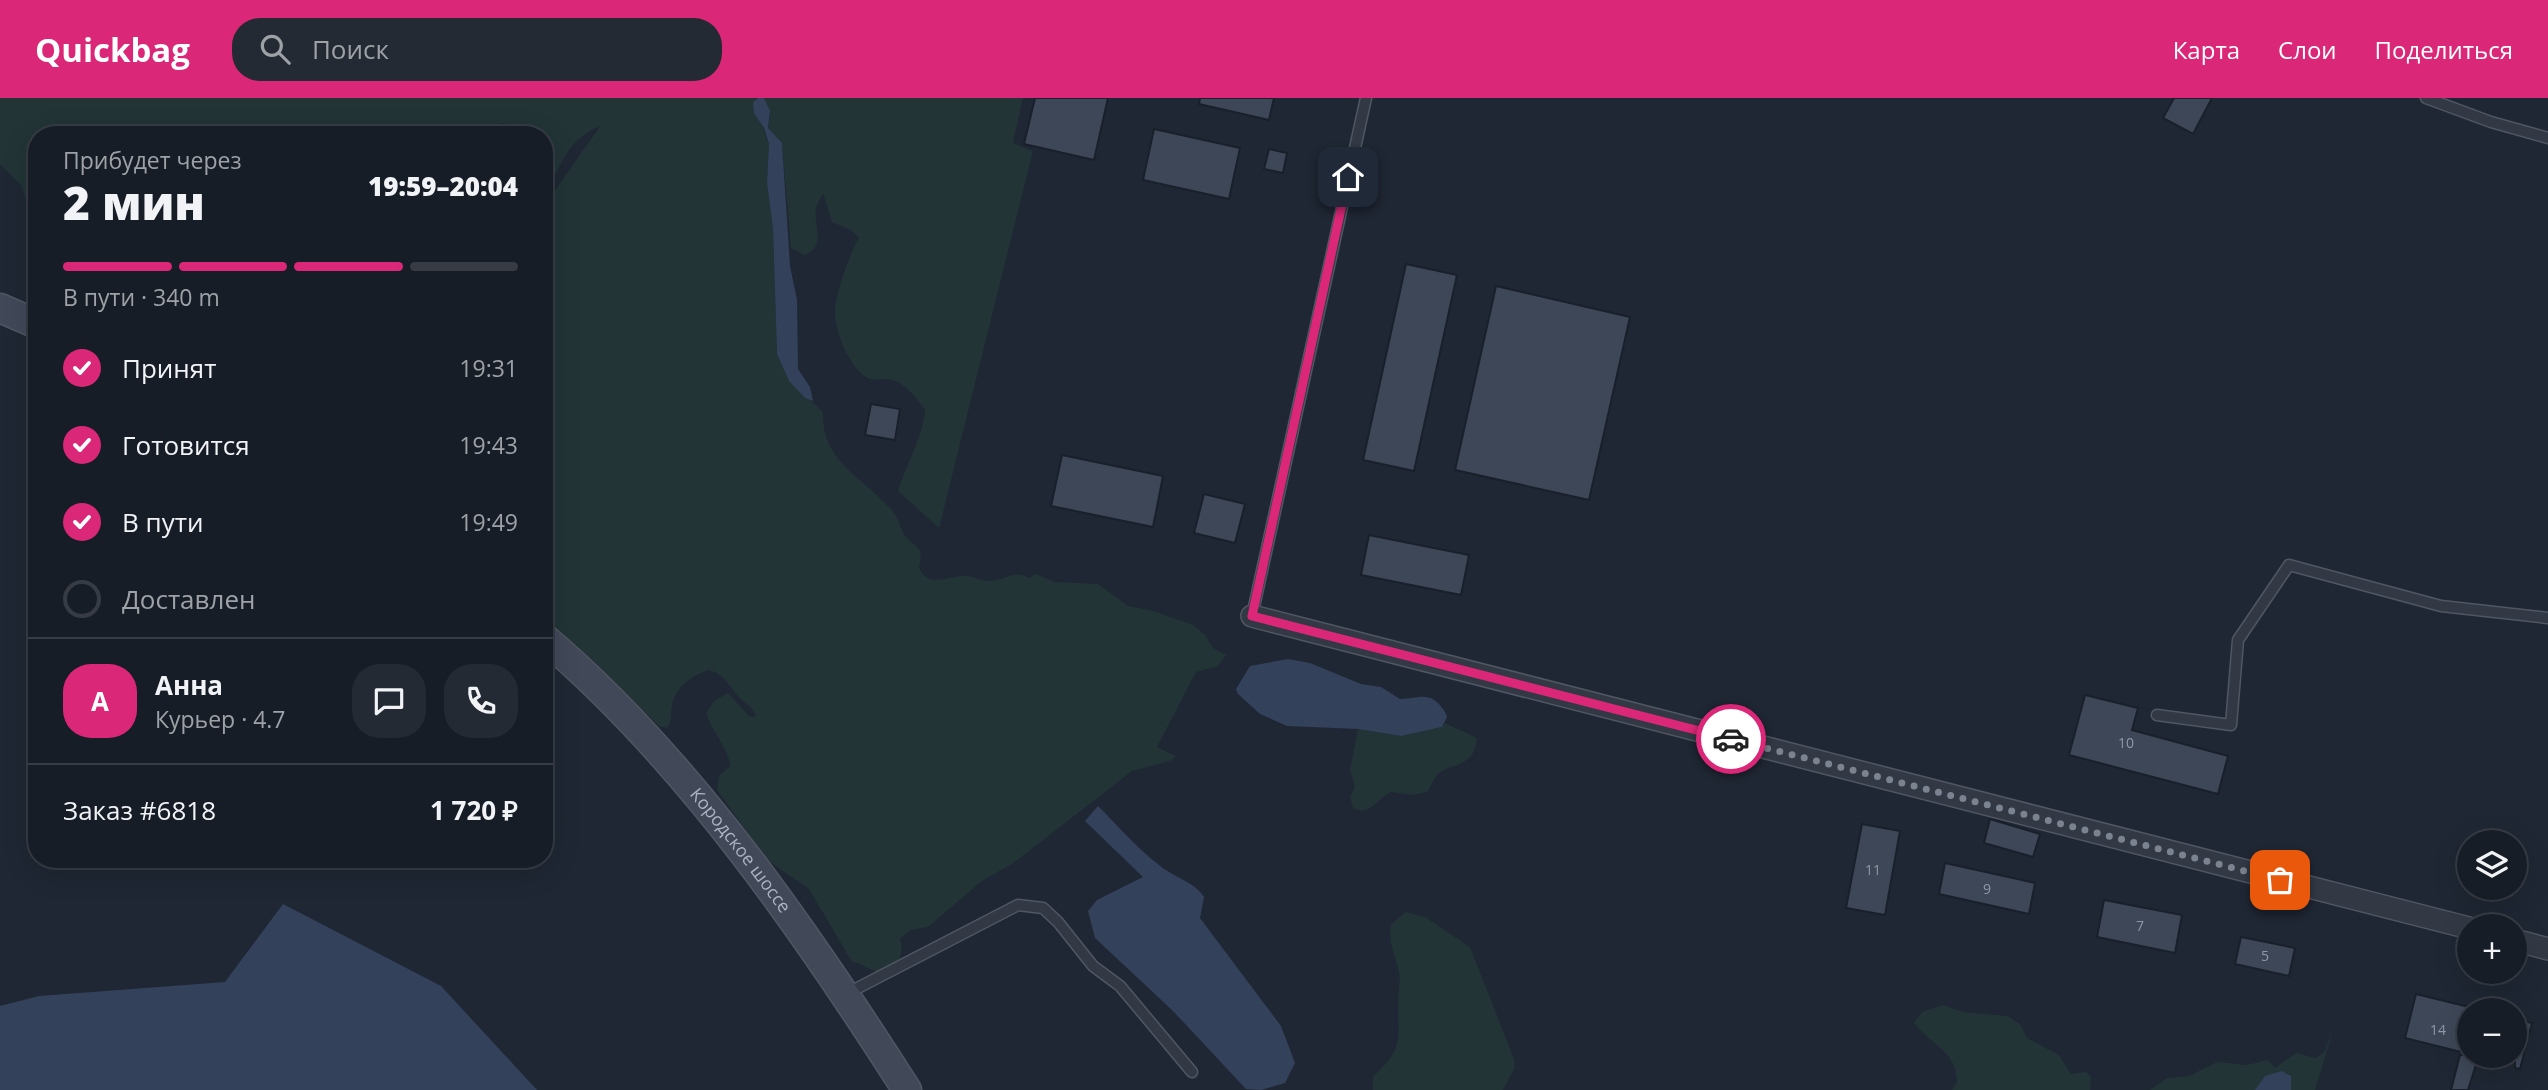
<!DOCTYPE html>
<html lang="ru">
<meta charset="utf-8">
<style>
body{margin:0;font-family:"Open Sans",sans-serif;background:#242a33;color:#f1f3f6;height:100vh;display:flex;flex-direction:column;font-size:26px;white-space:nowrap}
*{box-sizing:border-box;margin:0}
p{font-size:23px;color:#9ea2a7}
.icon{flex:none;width:38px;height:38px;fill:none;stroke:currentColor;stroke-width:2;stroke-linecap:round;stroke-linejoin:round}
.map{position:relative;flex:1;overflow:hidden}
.sheet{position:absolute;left:28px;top:28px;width:525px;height:742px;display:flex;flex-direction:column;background:#171d27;border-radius:28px;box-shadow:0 7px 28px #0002,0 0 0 2px #363b44}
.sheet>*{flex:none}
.tools{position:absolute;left:2457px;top:732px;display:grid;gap:14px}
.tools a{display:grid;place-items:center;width:70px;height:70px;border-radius:50%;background:#171d27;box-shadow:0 7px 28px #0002,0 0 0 2px #363b44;font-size:35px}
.pin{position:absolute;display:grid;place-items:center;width:60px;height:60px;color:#fff;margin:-30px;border-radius:14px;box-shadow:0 4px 10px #0006}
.courier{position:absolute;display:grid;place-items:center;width:70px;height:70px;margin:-35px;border:5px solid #db2777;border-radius:50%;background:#fff;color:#222;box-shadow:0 2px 9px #0007}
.overview em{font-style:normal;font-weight:800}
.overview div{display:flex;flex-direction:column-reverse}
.overview{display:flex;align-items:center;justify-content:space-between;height:119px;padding:0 35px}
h1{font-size:46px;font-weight:800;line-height:52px}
.bar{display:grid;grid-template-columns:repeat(4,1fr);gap:10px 7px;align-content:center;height:84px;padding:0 35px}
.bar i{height:9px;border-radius:5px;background:#363b44}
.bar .on{background:#db2777}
.bar p{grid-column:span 4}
.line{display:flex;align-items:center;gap:18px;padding:0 35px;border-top:2px solid #363b44}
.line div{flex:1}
.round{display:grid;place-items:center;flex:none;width:74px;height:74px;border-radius:28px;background:#242a33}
ol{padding:0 35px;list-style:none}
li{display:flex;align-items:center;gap:21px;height:77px}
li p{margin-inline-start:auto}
li .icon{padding:7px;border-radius:50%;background:#db2777;color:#fff;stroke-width:4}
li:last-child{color:#9ea2a7}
li i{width:38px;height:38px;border:4px solid #363b44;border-radius:50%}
header{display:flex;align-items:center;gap:42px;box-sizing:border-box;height:98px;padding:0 35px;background:#db2777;color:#fff}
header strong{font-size:33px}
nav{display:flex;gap:38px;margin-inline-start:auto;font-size:24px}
.search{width:490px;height:63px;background:#242a33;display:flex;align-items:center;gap:18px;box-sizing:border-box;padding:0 24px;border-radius:28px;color:#9ea2a7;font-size:26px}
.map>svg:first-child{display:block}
.green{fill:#223436}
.water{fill:#33415b}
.building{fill:#3d4757;stroke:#1a202b;stroke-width:2}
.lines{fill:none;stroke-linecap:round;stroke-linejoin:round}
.service-casing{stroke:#505663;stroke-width:13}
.minor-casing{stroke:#505663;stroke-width:24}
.secondary-casing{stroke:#505663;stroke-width:31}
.service{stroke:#323945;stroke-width:10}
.minor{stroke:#323945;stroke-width:21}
.secondary{stroke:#414858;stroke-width:28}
.done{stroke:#7b8290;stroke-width:7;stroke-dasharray:0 12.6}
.route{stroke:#db2777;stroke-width:9}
.labels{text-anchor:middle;stroke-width:5;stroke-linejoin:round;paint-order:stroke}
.number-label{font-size:14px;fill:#9098a7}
.street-label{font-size:18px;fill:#acb3c2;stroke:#181e29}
</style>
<header>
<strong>Quickbag</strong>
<div class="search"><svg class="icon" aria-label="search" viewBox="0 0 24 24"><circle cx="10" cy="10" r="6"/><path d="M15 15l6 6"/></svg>Поиск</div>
<nav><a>Карта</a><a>Слои</a><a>Поделиться</a></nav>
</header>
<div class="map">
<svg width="2548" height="992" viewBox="0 0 2548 992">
<rect width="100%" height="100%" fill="#1f2734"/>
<g class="green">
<path d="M0,0H758L753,4L769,46L767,85L773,131L777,256L789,283L823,314C821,363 862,379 891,411C899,419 900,432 906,439C918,452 924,447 919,469C927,491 947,478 964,478C974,477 981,484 991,483C1006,482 1014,471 1029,480L1035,476L1055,484L1098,486L1128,508L1150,512L1193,527L1205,537L1213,550L1226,557L1218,568L1196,574L1157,649L1176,658L1170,663L1132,673L1012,766L982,783L928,829L910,832L900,841C905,856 897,875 879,874C869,873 862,864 852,864L809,791L767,762L717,692L719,678L730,668C729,651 712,633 706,615L714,603L728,595L749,618L756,619C753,607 745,606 738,598C727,586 726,577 709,572C692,577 676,589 672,607C670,616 673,622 667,630L659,628L544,521V108L601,27C561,47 568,62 544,93V37C539,37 532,38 527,37C507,32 507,13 482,37H37V103L25,99L22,88L0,66Z"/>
<path d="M764,0H1023L1013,45L1033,53L939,430L898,393C906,366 923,340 925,312C916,299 904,283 888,281C880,281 873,283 866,279C850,269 836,236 835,217C834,200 850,154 859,140L851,132L832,124L823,95C821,100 817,106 816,111C813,129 827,147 805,157L791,150L782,45L768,30L770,19Z"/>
<path d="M1445,625L1477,640C1474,670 1454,664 1439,675C1433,680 1432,688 1427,694L1412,697L1391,694C1377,700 1371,719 1353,710L1350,699L1355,688L1350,672L1358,631L1401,638L1442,629Z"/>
<path d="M1406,814L1425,819L1470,849L1514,961L1515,969L1503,992H1373V979C1402,951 1399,945 1398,907C1398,895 1401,885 1399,874C1395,856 1388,845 1391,826Z"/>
<path d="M1943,907L1963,914L2007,918L2020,926L2027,940L2059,957L2071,976L2086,974L2091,979L2090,992H1952L1957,984C1957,953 1930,946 1914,925L1922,914Z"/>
<path d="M2333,933L2315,992H2150L2167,980L2189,978L2217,964L2247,967L2268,962L2275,970L2296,955L2316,960L2324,954Z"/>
</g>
<g class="water">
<path d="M758,0H764L770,13L768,30L782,45L790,168L797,202L798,271L810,289L813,303L805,300L789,283L777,256L773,131L767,85L769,46L764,30L754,15L753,4Z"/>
<path d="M1288,561L1310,565L1361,586L1381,589L1400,601C1421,601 1430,591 1445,614L1447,619L1442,629L1401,638L1358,631L1287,628L1260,616L1238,596L1236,591L1250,568Z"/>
<path d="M1098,708C1118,728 1137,750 1159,767C1173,779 1195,784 1204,799L1200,820L1281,928L1295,965L1285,985L1261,992L1246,991L1173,913L1095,840L1088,813L1097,802L1143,779L1085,723Z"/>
<path d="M283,806L441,888L537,992H0V908L39,898L225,884Z"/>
<path d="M2282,973L2291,978V992H2255L2265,978Z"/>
</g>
<g class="building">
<path d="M1035,0H1108L1094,62L1024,46Z"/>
<path d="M1200,0H1274L1269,22L1199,6Z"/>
<path d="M2174,0H2212L2193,36L2163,20Z"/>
<path d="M1154,31L1240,50L1229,101L1143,82Z"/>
<path d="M1269,51L1287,55L1283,75L1264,71Z"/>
<path d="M1406,166L1457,177L1414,373L1363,362Z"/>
<path d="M1496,188L1630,219L1589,402L1455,372Z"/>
<path d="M871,306L900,311L895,342L865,337Z"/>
<path d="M1062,357L1163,378L1153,429L1051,408Z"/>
<path d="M1204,396L1245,406L1235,445L1194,435Z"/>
<path d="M1369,437L1469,457L1461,497L1361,477Z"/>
<path d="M2085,597L2138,610L2132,632L2228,658L2218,696L2069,657Z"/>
<path d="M1990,721L2040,736L2033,759L1984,745Z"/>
<path d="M1862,726L1900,733L1885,817L1846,810Z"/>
<path d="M1945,765L2035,785L2029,816L1939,796Z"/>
<path d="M2104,802L2182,817L2175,855L2097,839Z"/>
<path d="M2241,839L2295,850L2289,878L2235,866Z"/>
<path d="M2416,896L2469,909V956L2405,940Z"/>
<path d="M2515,921L2532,925L2520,971L2515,970Z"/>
<path d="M2460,957H2479L2468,992H2451Z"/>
</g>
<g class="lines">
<g class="service-casing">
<g id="service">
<path d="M2426,0L2491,24L2548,40"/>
<path d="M1252,518L1366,0"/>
<path d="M2157,617L2231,627L2238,542L2289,467L2441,508L2548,520"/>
<path d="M846,896L1018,807L1043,810L1058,824L1093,868L1120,888L1192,974"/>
</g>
</g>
<g class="minor-casing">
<g id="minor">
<path d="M1252,518L2469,830"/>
<path d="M2515,842L2548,851"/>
</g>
</g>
<g class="secondary-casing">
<g id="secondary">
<path d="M0,210L37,226"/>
<path id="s1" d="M544,540C688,662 806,834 907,992"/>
</g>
</g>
<use href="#service" class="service"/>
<use href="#minor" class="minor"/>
<use href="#secondary" class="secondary"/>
</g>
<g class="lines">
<path class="done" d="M1731,641L2280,782"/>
<path class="route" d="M1348,79L1252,518L1731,641"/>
</g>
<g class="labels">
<g class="number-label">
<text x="2126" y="650">10</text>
<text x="1873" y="777">11</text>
<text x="1987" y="796">9</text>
<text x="2140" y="833">7</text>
<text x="2265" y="863">5</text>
<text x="2438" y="937">14</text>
</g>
<g class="street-label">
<text dy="6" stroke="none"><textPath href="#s1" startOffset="290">Кородское шоссе</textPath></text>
</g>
</g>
</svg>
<div class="tools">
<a><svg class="icon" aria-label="layers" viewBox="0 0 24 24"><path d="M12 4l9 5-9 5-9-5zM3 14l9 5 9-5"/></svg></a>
<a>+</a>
<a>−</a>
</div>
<div class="pin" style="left:2280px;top:782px;background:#ea580c"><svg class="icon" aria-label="bag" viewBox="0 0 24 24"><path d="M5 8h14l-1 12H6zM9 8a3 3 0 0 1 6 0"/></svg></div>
<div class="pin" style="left:1348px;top:79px;background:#1f2937"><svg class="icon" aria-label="home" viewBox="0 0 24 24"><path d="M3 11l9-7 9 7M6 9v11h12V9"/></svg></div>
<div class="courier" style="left:1731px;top:641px"><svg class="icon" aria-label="car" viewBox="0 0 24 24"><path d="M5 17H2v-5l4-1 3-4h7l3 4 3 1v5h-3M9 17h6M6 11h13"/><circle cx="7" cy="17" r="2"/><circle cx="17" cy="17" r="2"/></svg></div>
<section class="sheet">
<div class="overview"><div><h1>2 мин</h1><p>Прибудет через</p></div><em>19:59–20:04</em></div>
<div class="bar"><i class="on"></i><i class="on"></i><i class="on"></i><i></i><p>В пути · 340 m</p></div>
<ol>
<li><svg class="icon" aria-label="check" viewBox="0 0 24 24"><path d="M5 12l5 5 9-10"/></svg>Принят<p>19:31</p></li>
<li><svg class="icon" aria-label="check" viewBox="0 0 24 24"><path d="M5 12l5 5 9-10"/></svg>Готовится<p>19:43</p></li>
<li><svg class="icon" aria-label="check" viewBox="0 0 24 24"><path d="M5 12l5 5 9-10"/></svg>В пути<p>19:49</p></li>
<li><i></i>Доставлен</li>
</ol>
<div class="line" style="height:126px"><b class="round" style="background:#db2777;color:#fff">А</b><div><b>Анна</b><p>Курьер · 4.7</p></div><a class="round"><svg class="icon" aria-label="chat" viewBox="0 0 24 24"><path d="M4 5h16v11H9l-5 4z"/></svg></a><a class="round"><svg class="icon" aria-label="phone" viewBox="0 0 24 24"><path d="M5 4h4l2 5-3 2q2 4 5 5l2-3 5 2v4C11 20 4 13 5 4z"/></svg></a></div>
<div class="line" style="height:91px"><div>Заказ #6818</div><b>1 720 ₽</b></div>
</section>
</div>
